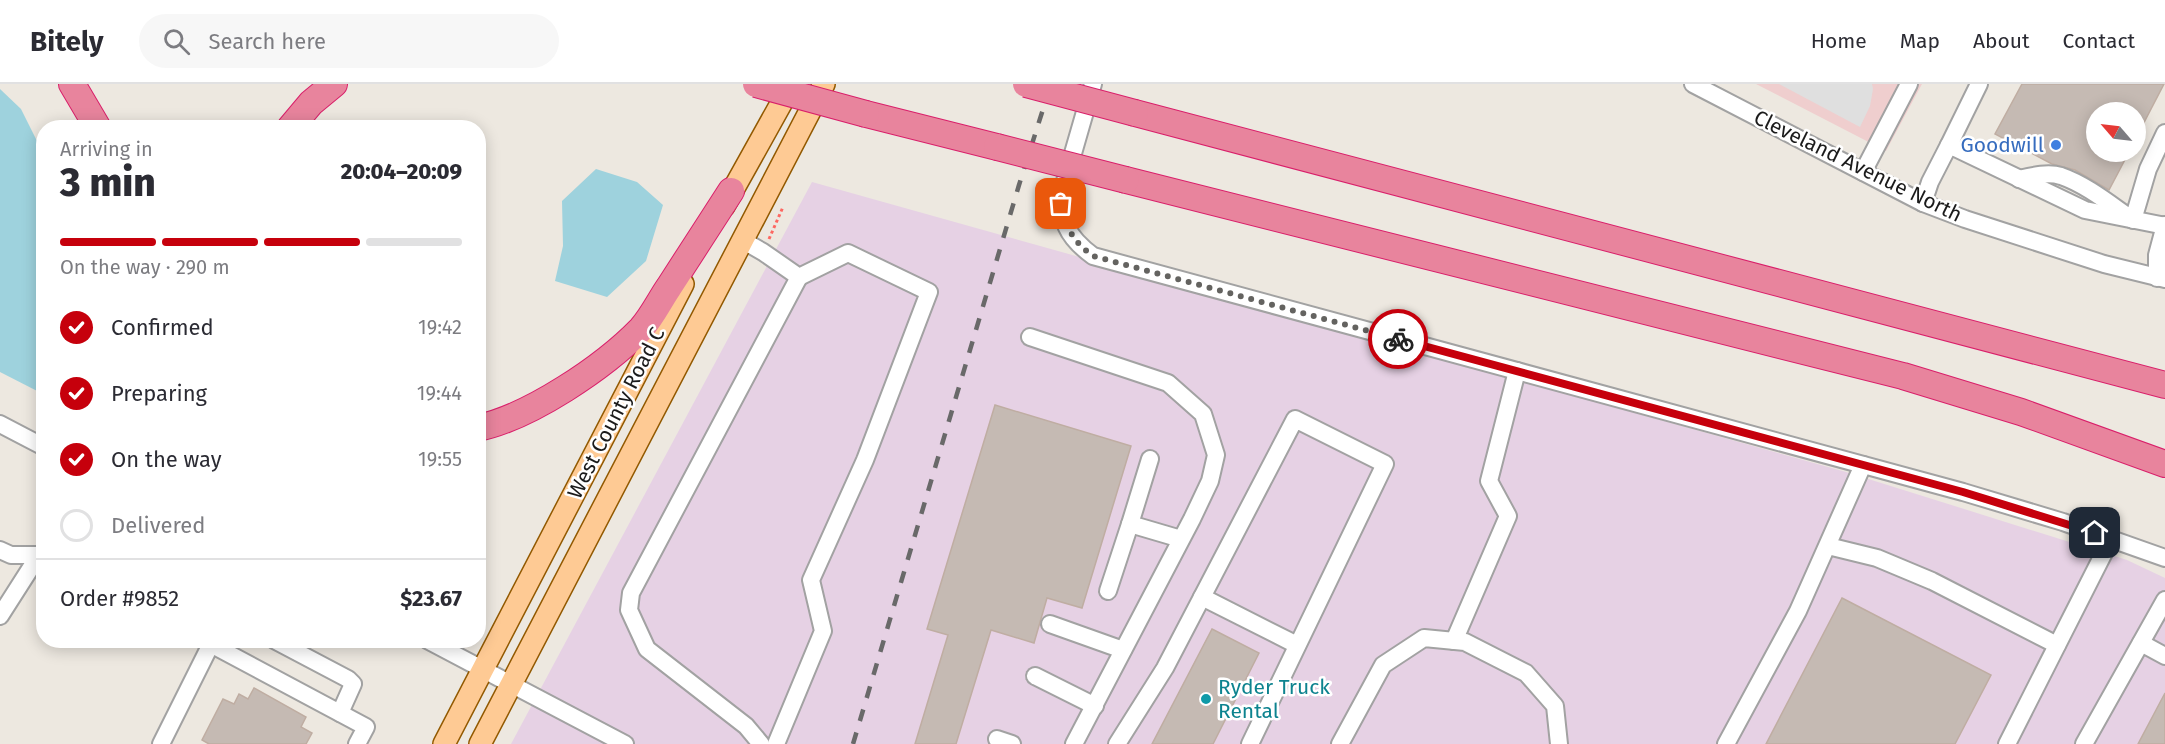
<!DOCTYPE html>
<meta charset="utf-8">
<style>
body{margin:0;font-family:"Fira Sans",sans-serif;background:#f7f7f7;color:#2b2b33;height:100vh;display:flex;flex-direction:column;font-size:22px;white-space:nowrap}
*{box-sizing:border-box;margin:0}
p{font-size:20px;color:#7c7c81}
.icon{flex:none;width:33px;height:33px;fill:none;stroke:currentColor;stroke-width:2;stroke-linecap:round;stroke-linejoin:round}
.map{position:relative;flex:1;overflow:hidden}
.drawer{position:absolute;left:36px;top:36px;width:450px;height:528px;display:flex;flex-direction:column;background:#fff;border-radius:24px;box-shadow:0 3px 15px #0003}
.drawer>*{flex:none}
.needle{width:39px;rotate:298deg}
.buttons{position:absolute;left:2086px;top:18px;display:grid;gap:12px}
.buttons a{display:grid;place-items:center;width:60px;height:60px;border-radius:50%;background:#fff;box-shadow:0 3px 15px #0003;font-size:30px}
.pin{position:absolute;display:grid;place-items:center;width:51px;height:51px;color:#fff;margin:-26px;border-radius:12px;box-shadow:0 3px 9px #0006}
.courier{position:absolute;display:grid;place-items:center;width:60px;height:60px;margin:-30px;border:4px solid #c6000c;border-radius:50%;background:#fff;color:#222;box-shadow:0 2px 8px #0007}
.overview em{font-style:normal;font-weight:800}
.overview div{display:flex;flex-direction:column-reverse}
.overview{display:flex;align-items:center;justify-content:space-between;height:102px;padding:0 24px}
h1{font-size:39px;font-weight:800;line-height:45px}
.bar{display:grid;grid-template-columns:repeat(4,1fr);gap:9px 6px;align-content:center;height:72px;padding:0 24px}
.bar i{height:8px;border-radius:4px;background:#e1e1e2}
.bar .current{background:#c6000c}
.bar p{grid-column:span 4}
.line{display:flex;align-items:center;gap:15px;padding:0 24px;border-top:2px solid #e1e1e2}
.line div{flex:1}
ol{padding:0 24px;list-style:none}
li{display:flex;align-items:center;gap:18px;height:66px}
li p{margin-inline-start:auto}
li .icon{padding:6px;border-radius:50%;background:#c6000c;color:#fff;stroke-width:4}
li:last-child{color:#7c7c81}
li i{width:33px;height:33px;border:3px solid #e1e1e2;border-radius:50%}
header{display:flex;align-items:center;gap:36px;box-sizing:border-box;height:84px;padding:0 30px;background:#fff;border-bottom:2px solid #e1e1e2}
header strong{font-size:28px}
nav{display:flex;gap:33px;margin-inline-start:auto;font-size:21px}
.search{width:420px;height:54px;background:#f7f7f7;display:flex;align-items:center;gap:15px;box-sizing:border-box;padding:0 21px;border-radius:33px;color:#7c7c81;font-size:22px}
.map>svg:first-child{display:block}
.commercial{fill:#efcece}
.industrial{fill:#e6d1e4}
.parking{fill:#dfdfdf}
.water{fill:#9ed2dd}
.building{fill:#c5bab3;stroke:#bfada2;stroke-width:1.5}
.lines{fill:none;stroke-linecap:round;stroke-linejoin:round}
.minor-casing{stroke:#a2a2a2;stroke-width:20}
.major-casing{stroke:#925900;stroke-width:24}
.highway-casing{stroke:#d91f6a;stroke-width:28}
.path{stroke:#fd6761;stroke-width:3;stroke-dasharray:3 3;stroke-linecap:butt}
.minor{stroke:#fff;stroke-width:16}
.major{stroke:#feca94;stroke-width:21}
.highway{stroke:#e8849d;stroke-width:26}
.rail{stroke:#696969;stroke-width:4.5;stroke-dasharray:12 12;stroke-linecap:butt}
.highway-bridge-casing{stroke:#d91f6a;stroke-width:28;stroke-linecap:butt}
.highway-bridge{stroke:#e8849d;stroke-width:26}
.done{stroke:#646360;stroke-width:6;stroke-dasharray:0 10.8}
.route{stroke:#c6000c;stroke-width:8}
.shop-dot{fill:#3f7fe0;stroke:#fff;stroke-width:2}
.culture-dot{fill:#0f9aa8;stroke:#fff;stroke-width:2}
.labels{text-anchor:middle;stroke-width:5;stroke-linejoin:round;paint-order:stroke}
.shop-label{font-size:21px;fill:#366cbe;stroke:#fff;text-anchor:end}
.street-label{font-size:21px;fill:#1b1b1b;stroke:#fff}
.culture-label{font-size:21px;fill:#0d838f;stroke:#fff;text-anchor:start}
</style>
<header>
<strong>Bitely</strong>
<div class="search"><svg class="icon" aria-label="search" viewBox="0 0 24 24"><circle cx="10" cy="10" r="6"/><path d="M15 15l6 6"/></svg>Search here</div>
<nav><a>Home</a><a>Map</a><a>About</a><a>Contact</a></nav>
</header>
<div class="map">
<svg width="2165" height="660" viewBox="0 0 2165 660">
<rect width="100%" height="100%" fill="#ede8e0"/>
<path class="commercial" d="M1756,0H1922L1886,67Z"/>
<path class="industrial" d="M812,98L1846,388L2127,476L2165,494V660H511Z"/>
<path class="parking" d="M1779,0H1872L1873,5L1870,22L1860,43Z"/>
<g class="water">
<path d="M0,5L21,25L43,69V310L0,288Z"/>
<path d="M596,85L637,98L663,121L646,177L607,213L555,197L563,162L562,117Z"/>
</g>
<g class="building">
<path d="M2022,0H2164L2136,54V28H2097V68H2129L2109,106L2075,86L2052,80L1995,50Z"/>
<path d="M995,321L1131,362L1082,524L1047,514L1034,559L991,546L956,660H915L948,551L927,545Z"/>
<path d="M1842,514L1991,591L1955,660H1766Z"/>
<path d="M1212,545L1259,569L1213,660H1152Z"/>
<path d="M254,604L306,633L301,643L312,649L306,660H209L202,656L223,615L234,620L239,610L248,615Z"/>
<path d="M2165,609V660H2138Z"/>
</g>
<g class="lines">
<g class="minor-casing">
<g id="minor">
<path d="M1093,0L1063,104C1059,136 1067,153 1093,172L1963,408L2063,438L2165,474"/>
<path d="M1693,0L1923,119L1965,135L2104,180L2165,195"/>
<path d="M1949,61L1979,0"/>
<path d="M1863,88L1909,0"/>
<path d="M2019,95C2032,92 2048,88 2061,92C2087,101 2111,121 2133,136L2148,85L2165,49"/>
<path d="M1923,119L1930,98L1949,61L2085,126L2165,142"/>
<path d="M742,156L763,168L799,193L848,169L929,208L865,376L811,496L823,547L776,660"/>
<path d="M2157,194V171L2165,141"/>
<path d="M1030,253L1168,299L1203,330L1216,371L1210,397L1192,435L1074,660"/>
<path d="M0,340L44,363"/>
<path d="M1150,375L1130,440L1181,455"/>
<path d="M1828,462L1877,474L1932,497L2057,561"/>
<path d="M0,466L11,471H39"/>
<path d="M1108,507L1130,440"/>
<path d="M1202,513L1297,561"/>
<path d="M0,532L39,471"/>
<path d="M1050,540L1123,566"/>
<path d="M203,556L366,643L357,660"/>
<path d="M274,556L348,595L353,600L340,629"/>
<path d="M427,556L625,660"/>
<path d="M1454,557L1508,432L1489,397L1517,287"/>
<path d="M2141,559L2165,572"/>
<path d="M1035,592L1095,622"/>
<path d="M997,655L1012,660"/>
<path d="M161,660L213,556"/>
<path d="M761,660L746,642L647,565L629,526L631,509L799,193"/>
<path d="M1117,660L1165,584L1295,335L1385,380L1250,660"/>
<path d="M1340,660L1383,581L1424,554L1465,558L1526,589L1555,622L1559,660"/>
<path d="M1726,660L1798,527L1863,381"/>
<path d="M2007,660L2111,455"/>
<path d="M2084,660L2165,516"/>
</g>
</g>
<g class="major-casing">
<g id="major">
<path d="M724,122L792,0"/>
<path d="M444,660L683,200"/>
<path d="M480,660L824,0"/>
</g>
</g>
<g class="highway-casing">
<g id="highway">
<path d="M72,0L98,44"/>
<path d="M1135,29L2165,301"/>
<path d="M866,30L997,63"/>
<path d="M290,44L311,19L334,0"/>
<path d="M1126,96L1903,292L2021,328L2165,380"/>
<path d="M478,344C530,333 604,283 641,245C652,233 660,216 669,203C690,171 710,139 731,107"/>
</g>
</g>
<path class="path" d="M769,155L783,123"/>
<use href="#minor" class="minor"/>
<use href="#major" class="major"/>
<use href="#highway" class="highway"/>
<path class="rail" d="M853,660L1019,101L1051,0"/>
<g class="highway-bridge-casing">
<g id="highway-bridge">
<path d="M756,0L866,30"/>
<path d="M1026,0L1135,29"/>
<path d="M997,63L1126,96"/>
</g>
</g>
<use href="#highway-bridge" class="highway-bridge"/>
</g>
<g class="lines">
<path class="done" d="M1061,120C1065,144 1074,158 1093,172L1398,255"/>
<path class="route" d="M1398,255L1963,408L2095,449"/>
</g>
<circle class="shop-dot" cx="2056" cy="61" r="6"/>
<circle class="culture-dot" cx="1206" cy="615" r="6"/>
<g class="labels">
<g class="shop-label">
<text x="2044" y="68">Goodwill</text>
</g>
<g class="street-label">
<text transform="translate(1858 82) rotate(26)" y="7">Cleveland Avenue North</text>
<text transform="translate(616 329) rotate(-63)" y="7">West County Road C</text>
</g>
<g class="culture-label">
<text x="1218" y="610">Ryder Truck<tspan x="1218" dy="24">Rental</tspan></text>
</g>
</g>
</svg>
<div class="buttons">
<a><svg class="needle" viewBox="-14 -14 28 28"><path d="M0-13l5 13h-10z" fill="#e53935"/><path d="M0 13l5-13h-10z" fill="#7c7c81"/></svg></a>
</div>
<div class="pin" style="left:1061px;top:120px;background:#ea580c"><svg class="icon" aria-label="bag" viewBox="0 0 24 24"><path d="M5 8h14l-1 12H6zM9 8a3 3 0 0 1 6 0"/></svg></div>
<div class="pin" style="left:2095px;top:449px;background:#1f2937"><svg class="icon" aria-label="home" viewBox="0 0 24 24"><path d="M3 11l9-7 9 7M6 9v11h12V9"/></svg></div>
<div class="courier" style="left:1398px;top:255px"><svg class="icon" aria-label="bike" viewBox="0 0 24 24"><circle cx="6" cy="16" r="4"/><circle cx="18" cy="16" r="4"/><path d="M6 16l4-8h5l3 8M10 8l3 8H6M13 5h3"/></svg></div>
<section class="drawer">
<div class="overview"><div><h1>3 min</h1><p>Arriving in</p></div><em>20:04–20:09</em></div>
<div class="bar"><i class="current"></i><i class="current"></i><i class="current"></i><i></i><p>On the way · 290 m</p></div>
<ol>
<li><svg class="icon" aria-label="check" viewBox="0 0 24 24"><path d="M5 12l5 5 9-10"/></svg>Confirmed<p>19:42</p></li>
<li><svg class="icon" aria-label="check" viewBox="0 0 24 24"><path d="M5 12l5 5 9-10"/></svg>Preparing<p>19:44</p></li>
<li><svg class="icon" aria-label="check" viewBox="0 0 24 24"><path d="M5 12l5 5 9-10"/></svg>On the way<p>19:55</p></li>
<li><i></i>Delivered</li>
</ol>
<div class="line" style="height:78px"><div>Order #9852</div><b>$23.67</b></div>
</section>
</div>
